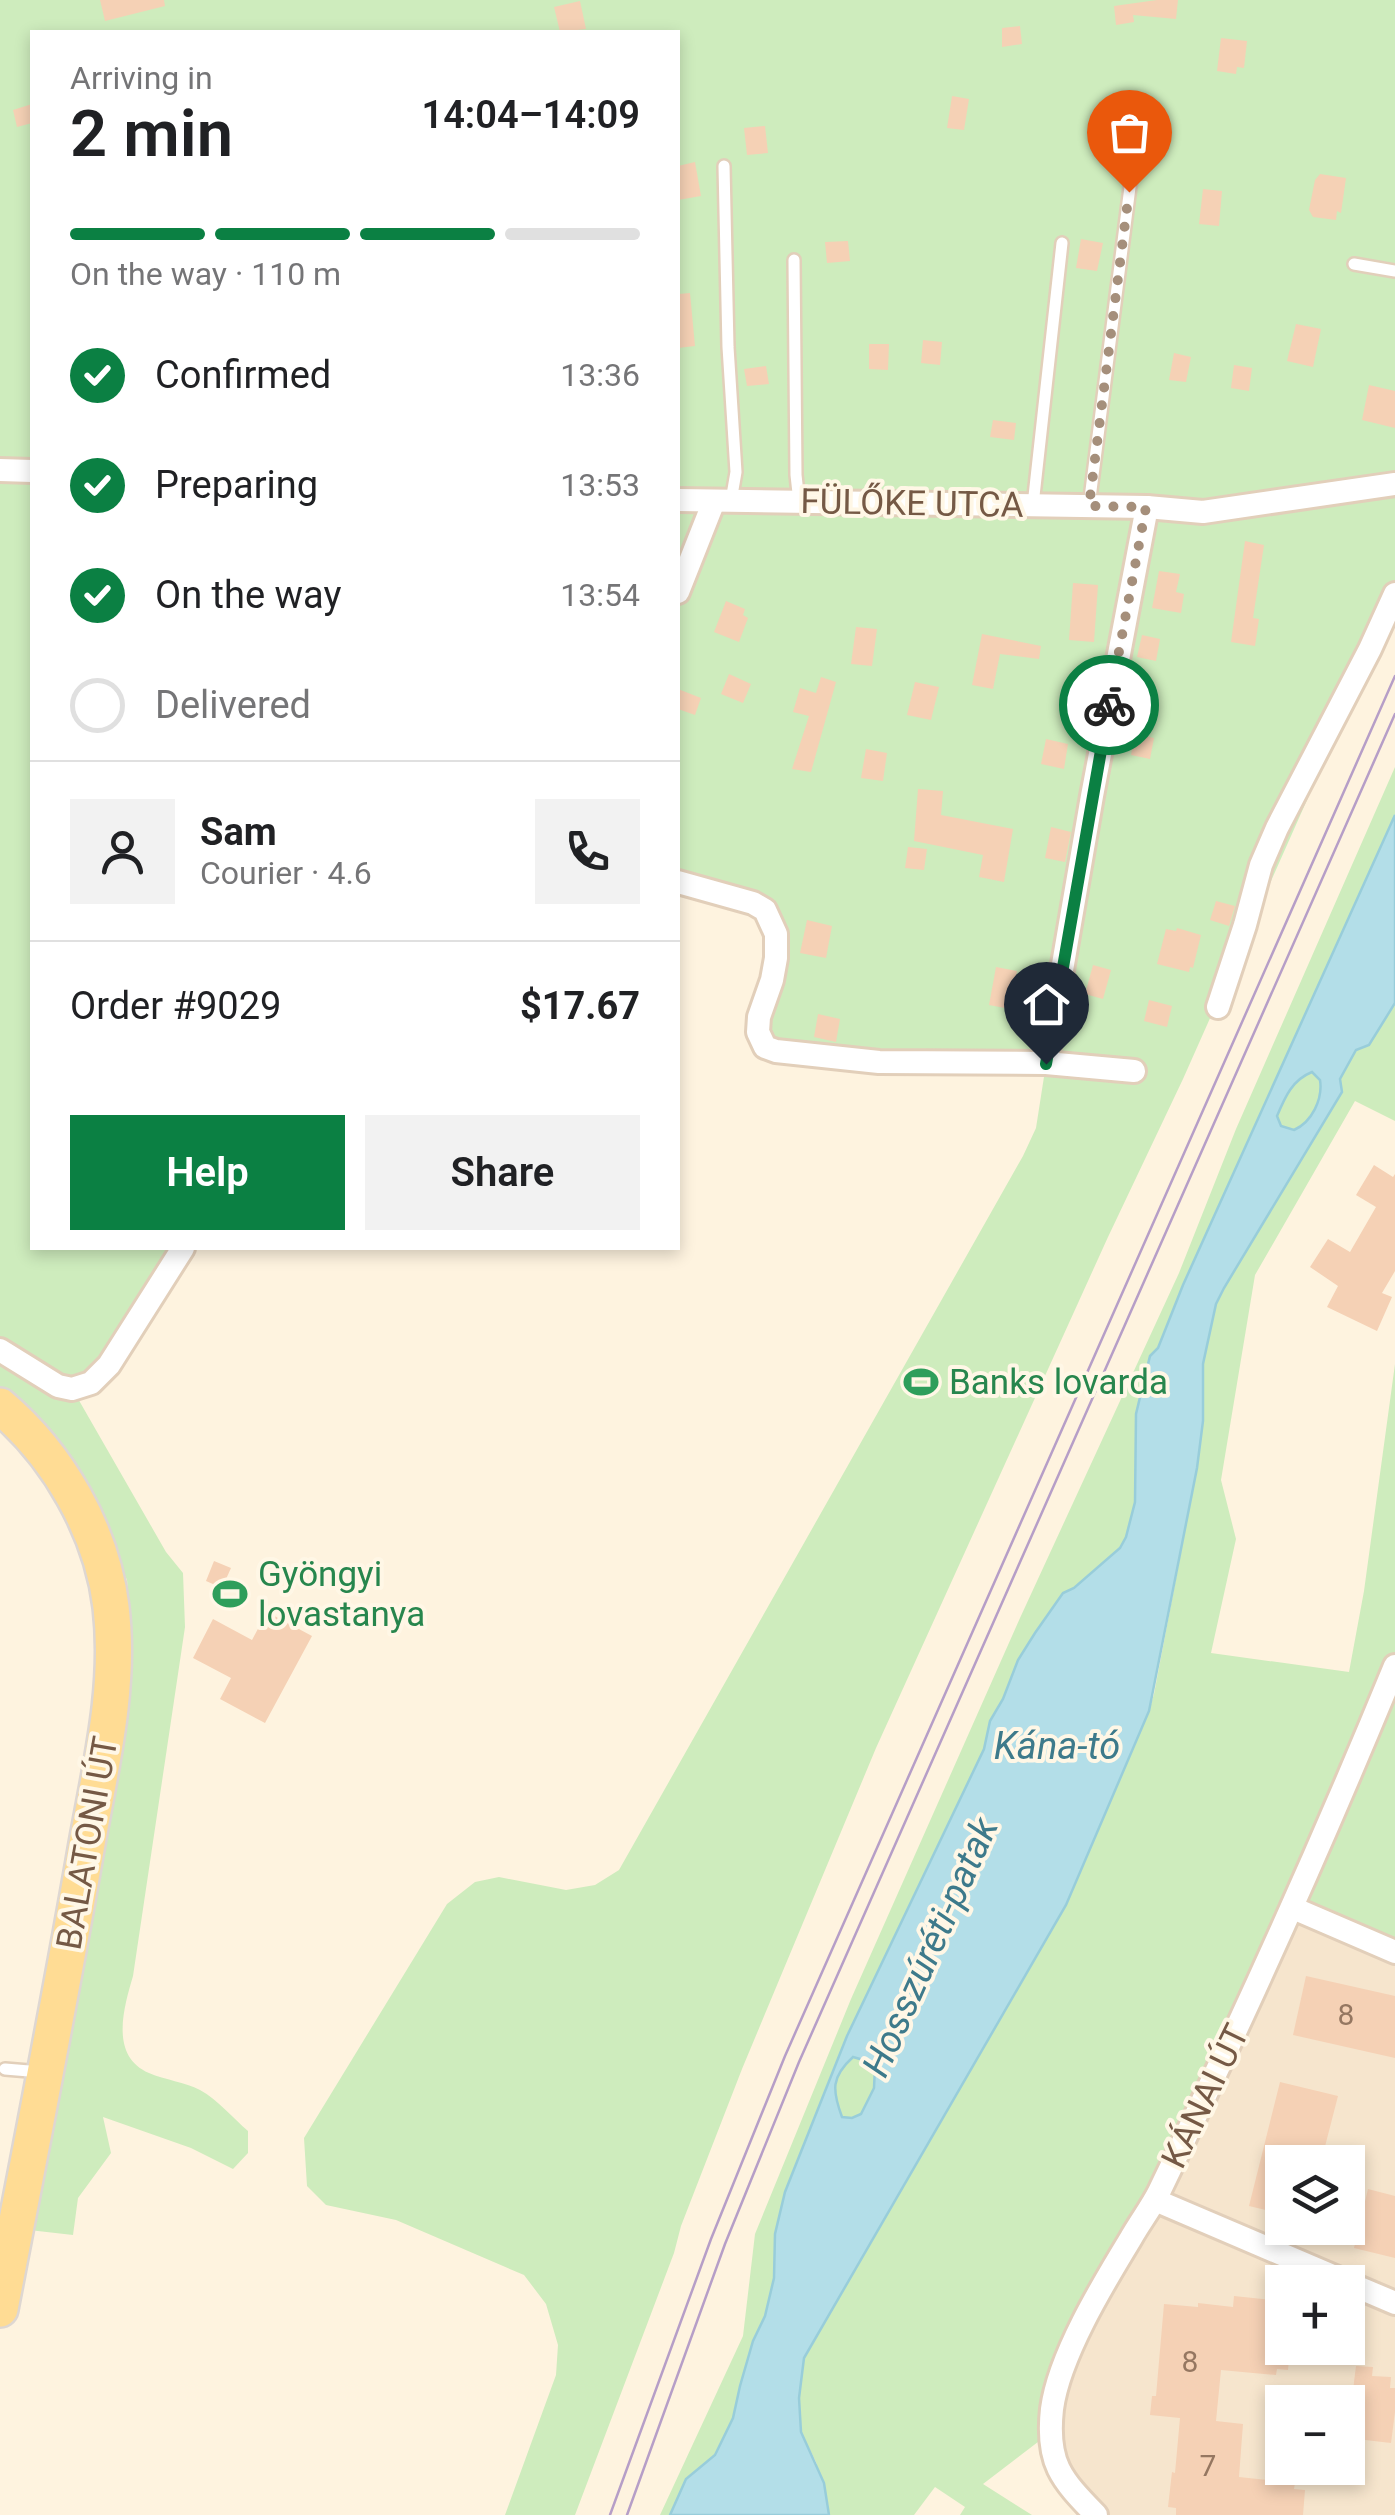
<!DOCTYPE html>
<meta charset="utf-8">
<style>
body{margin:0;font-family:Roboto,sans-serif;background:#f2f2f2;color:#202124;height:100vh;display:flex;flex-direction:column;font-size:38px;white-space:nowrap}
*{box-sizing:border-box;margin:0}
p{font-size:32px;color:#757577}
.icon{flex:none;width:55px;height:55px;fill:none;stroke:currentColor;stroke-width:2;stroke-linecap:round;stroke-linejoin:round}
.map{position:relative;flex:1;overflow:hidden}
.side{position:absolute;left:30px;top:30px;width:650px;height:1220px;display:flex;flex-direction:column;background:#fff;border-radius:0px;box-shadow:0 5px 15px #0003}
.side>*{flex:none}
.buttons{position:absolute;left:1265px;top:2145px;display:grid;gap:20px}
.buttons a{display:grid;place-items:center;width:100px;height:100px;border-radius:0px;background:#fff;box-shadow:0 5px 15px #0003;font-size:50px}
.pin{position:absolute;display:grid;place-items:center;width:85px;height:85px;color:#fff;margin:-102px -42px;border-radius:50% 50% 50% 0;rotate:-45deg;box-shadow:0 0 10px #0007}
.pin .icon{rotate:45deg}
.courier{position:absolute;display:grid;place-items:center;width:100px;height:100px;margin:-50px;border:8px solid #0b8043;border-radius:50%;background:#fff;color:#222;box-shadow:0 2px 12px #0007}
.headline em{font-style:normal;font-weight:600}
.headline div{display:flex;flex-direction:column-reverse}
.headline{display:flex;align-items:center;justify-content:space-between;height:170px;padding:0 40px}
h1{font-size:65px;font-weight:600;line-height:75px}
.bar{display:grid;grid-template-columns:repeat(4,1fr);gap:15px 10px;align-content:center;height:120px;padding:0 40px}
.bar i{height:12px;border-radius:8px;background:#e0e0e0}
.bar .active{background:#0b8043}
.bar p{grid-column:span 4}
.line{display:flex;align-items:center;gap:25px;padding:0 40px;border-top:2px solid #e0e0e0}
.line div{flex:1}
.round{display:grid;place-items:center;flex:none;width:105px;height:105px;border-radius:0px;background:#f2f2f2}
ol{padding:0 40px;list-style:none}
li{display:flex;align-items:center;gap:30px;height:110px}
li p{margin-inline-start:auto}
li .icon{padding:10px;border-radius:50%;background:#0b8043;color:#fff;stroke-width:4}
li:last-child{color:#757577}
li i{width:55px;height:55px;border:5px solid #e0e0e0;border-radius:50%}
.primary-button{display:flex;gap:20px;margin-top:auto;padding:20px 40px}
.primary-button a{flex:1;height:115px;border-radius:0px;background:#0b8043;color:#fff;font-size:40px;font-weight:600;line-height:115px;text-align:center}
.primary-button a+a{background:#f2f2f2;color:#202124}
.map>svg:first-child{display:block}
.residential{fill:#f6e5cd;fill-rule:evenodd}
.green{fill:#ceecbd}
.water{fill:#b3dee8;stroke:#98cdda;stroke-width:2.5;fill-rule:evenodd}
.building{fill:#f5d1b5}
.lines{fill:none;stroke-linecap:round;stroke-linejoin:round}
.service-casing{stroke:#e2cfba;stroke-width:16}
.minor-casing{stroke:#e2cfba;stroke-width:28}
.primary-casing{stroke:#ded7d2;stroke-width:40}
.service{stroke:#fff;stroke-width:11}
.minor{stroke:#fff;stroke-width:22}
.primary{stroke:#ffdc94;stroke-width:35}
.tram{stroke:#b69ec7;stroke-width:2.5}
.done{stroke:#a58f7b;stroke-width:10;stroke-dasharray:0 18}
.route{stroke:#0b8043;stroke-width:12}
.labels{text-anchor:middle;stroke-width:8;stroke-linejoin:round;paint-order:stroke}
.number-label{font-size:30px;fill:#957761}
.street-label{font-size:35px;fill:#755945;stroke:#fff7e6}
.leisure-label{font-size:35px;fill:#27864d;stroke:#fff7e6;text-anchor:start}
.water-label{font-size:38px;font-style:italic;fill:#3d7a8b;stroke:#fff7e6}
</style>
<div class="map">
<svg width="1395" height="2515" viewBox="0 0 1395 2515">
<rect width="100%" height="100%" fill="#fef3df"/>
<path class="residential" d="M1293,1908L1395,1952V2515H1096L1068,2487L1053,2407ZM1282,2162H1348V2228H1282ZM1282,2282H1348V2348H1282ZM1282,2402H1348V2468H1282Z"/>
<g class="green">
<path d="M0,0H1395V594L1306,777L1315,782L1183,1079L1108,1237L876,1748L742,2069L681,2226L674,2253L575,2515H505L556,2375L558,2345L546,2304L524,2275L396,2220L326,2205L307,2186L304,2138L447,1904L475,1882L499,1877L566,1890L595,1885L619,1870L1023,1156L1036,1128L1046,1064L765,1047L772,980L765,910L678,882V32H32V1248H183L109,1365L73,1390L166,1552L183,1573L185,1627L133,1976C124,2007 109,2056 149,2073C165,2080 185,2082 200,2090C218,2100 233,2118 248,2131V2153L233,2169L191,2148L103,2117L111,2153L78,2198L73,2235L29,2230L132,1636L127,1580L107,1537L97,1504L71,1459L35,1415L0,1389Z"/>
<path d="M1395,767V815L1183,1285L1158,1348L1150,1356L1136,1414L1135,1502L1126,1537L1120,1548L1074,1588L1063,1593L1035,1633L1018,1660L1003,1699L990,1721L984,1749L847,2036L785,2192L775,2234L774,2277L765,2316L753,2341L740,2386L733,2418L715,2455L686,2479L670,2515H660L743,2336L755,2234L851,1999L1020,1618L1179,1273L1236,1129Z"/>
<path d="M1395,1003V1121L1355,1101L1255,1275L1221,1480L1236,1539L1211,1653L1349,1672L1364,1591L1395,1364V1952L1294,1909L1072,2347L1051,2432L983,2484L1032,2515H960L965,2507L935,2487L914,2515H829L828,2503L816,2462L801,2432L799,2398L804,2358L1066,1905L1149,1711L1154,1694L1197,1468L1203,1421V1364L1216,1304L1224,1288L1342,1093L1340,1079L1356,1050L1369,1045Z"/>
<path d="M1312,1072L1320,1080C1322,1099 1312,1122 1294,1131L1280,1126L1277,1116C1285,1097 1292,1080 1312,1072Z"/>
<path d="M853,2057L867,2061L875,2067L874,2088L861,2114L852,2118L842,2117C832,2089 830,2079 853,2057Z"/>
</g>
<path class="water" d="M1395,815V1003L1369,1045L1356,1050L1340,1079L1342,1092L1224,1288L1216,1304L1203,1364V1421L1197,1468L1149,1711L1066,1905L804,2358L799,2398L801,2432L824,2483L829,2515H670L686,2479L715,2455L733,2418L740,2386L753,2341L765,2316L774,2278L775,2234L785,2192L847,2036L984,1749L990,1721L1003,1699L1018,1660L1035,1633L1063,1593L1074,1588L1120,1548L1126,1537L1135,1502L1136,1414L1150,1356L1158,1348L1183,1285ZM1312,1072L1320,1080C1323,1099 1312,1122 1294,1130L1281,1126L1277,1116C1285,1097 1292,1080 1312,1072ZM853,2057L867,2061L875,2067L874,2088L861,2114L852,2118L842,2117C832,2090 831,2077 853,2057Z"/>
<g class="building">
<path d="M100,0H164L165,6L105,21Z"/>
<path d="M1157,0H1178L1176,19L1133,15L1134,22L1116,25L1114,6Z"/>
<path d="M580,1L586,29L560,32L554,7Z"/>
<path d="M1020,26L1022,44L1002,47V28Z"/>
<path d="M1221,38L1247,41L1244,68L1237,67L1236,74L1217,71Z"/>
<path d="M952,96L969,99L964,130L947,128Z"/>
<path d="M32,104V123L17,127L13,110Z"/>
<path d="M765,126L768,153L747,155L744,128Z"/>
<path d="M695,162L701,196L678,200V166Z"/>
<path d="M1320,174L1346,178L1341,213L1337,211L1336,220L1313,217L1309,210L1315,180Z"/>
<path d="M1203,189L1222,191L1219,226L1199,224Z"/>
<path d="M1081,239L1103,243L1097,271L1076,268Z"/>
<path d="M848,241L850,261L827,263L825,242Z"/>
<path d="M690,293L695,346L678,348V294Z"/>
<path d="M1296,324L1321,329L1313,367L1287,361Z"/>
<path d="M923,340L942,342L940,365L921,363Z"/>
<path d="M869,344H889L888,370L869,369Z"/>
<path d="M1174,353L1191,357L1186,382L1169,380Z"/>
<path d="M1234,365L1252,368L1249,391L1231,388Z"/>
<path d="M766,366L769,384L747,386L744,369Z"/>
<path d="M1369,385L1395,391V428L1362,420Z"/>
<path d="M993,420L1016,423L1014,440L990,437Z"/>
<path d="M1245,541L1264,545L1253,618L1259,619L1255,646L1231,642Z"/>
<path d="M1159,571L1180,574L1176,592L1184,594L1181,613L1152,608Z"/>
<path d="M1073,583L1098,585L1094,642L1069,640Z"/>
<path d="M726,601L745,609L743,615L748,618L739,642L714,632Z"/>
<path d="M856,627L877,629L872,666L851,664Z"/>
<path d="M982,634L1041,646L1039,659L1000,654L993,689L972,685Z"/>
<path d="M1142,635L1160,639L1156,661L1137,657Z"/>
<path d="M729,674L751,684L743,703L721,694Z"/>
<path d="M821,677L836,682L811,772L792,769L809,716L793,712L800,688L816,693Z"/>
<path d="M915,682L939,687L931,720L907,715Z"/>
<path d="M678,689L701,698L695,715L678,709Z"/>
<path d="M1135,734L1154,738L1150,759L1131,755Z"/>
<path d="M1046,739L1068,744L1064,769L1041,764Z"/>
<path d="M866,749L887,753L883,781L861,778Z"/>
<path d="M918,789L943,791L941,815L1013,829L1004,882L979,877L983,855L914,841Z"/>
<path d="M1051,827L1071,832L1065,862L1045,858Z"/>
<path d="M908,847L927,849L924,870L905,868Z"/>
<path d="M1216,901L1235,906L1229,926L1210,920Z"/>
<path d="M807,920L832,926L826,958L800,953Z"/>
<path d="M1177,928L1201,935L1193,968L1190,967L1189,972L1157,964L1166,929L1176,931Z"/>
<path d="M1093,965L1111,970L1103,999L1085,994Z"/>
<path d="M996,967L1017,971L1010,1009L989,1005Z"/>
<path d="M1149,1000L1172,1006L1167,1027L1144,1021Z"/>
<path d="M818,1014L840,1019L836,1042L814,1037Z"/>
<path d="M1374,1165L1393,1177L1395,1174V1271L1382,1293L1392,1297L1377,1331L1327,1307L1338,1286L1310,1267L1328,1239L1350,1252L1376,1207L1356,1195Z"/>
<path d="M214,1561L231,1568L222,1588L206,1581Z"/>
<path d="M267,1612L312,1636L265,1723L220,1699L231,1678L193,1658L213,1619L252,1640Z"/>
<path d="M1306,1976L1395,1996V2058L1293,2035Z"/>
<path d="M1280,2082L1338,2096L1321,2162H1282V2214L1249,2206Z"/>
<path d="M1368,2189L1395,2196V2258L1354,2248Z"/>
<path d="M1234,2296L1282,2301V2348H1290L1288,2370L1277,2369L1276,2375L1221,2370L1216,2421L1243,2424L1239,2477L1295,2483L1294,2489L1305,2490L1303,2515H1176V2508L1168,2507L1172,2472L1175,2473L1180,2418L1150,2415L1152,2396H1156L1164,2304L1198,2307V2303L1233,2307Z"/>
<path d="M1356,2366L1373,2367L1372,2376L1391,2377L1390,2388H1395V2412L1391,2443L1348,2438V2406H1351Z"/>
</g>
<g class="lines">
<g class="service-casing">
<g id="service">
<path d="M724,166L728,347L736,472L731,501"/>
<path d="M794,260L796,475L799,502"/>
<path d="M1354,264L1395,271"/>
<path d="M1033,505L1062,243"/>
<path d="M1089,506L1134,156"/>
<path d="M5,2069L41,2072"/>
</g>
</g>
<g class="minor-casing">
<g id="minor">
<path d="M0,470L32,471"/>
<path d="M678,500L1147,507L1203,512L1395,484"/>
<path d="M678,592L714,501"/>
<path d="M678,882L753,903L765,910L776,934V958L772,980L759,1017L758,1032L765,1047L776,1051L879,1062L1046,1063L1134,1071"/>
<path d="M1218,1007L1245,925L1261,865L1277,828L1370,649L1395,594"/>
<path d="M1046,1063L1092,796L1147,507"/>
<path d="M0,1350L58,1386L72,1389L91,1383L109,1365L183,1248"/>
<path d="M1293,1908L1395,1952"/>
<path d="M1155,2200L1347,2282"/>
<path d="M1348,2283L1395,2303"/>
<path d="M1096,2515C1061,2479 1046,2463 1052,2409C1059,2356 1103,2284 1131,2238C1140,2222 1151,2208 1159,2192C1243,2019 1322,1844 1395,1666"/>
</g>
</g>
<g class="primary-casing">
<path id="primary" d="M0,1406C58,1455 102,1531 111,1607C121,1690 99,1773 85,1855C59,2006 29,2157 0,2309"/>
</g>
<use href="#service" class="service"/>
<use href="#minor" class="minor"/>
<use href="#primary" class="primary"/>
<g class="tram">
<path d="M610,2515L711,2239L785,2056L1395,676"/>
<path d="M627,2515L725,2244L799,2062L1395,714"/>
</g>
</g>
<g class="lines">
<path class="done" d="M1109,705L1146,507L1089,506L1129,192"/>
<path class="route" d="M1046,1064L1109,705"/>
</g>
<defs>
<g id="stadium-bare" transform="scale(2.7)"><path d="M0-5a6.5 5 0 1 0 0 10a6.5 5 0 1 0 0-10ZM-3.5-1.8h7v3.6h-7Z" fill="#2e9e5b" stroke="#fff7e6" stroke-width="2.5" paint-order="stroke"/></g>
</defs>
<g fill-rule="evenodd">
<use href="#stadium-bare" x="921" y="1382"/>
<use href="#stadium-bare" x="230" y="1594"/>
</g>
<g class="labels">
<g class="number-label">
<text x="1346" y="2025">8</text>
<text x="1190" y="2372">8</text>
<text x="1208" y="2476">7</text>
</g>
<g class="street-label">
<text transform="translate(912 503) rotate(1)" y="12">FÜLŐKE UTCA</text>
<text transform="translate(87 1843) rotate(-80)" y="12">BALATONI ÚT</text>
<text transform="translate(1205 2096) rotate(-64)" y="12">KÁNAI ÚT</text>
</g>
<g class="leisure-label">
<text x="949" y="1394">Banks lovarda</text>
<text x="258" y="1586">Gyöngyi<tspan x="258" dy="40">lovastanya</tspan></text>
</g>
<g class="water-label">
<text x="1057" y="1759">Kána-tó</text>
<text transform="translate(930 1947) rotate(-66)" y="13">Hosszúréti-patak</text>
</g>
</g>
</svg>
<div class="buttons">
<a><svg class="icon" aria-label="layers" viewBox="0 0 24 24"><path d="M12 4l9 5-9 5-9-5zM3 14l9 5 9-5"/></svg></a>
<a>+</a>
<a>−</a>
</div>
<div class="pin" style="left:1129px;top:192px;background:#ea580c"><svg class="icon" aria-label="bag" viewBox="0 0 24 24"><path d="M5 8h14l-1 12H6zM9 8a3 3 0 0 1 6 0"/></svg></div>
<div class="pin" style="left:1046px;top:1064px;background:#1f2937"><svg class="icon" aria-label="home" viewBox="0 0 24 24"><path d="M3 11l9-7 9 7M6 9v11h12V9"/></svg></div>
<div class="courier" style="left:1109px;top:705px"><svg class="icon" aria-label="bike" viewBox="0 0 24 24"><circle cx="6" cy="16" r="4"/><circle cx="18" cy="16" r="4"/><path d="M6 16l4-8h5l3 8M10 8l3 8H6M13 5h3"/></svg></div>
<section class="side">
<div class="headline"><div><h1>2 min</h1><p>Arriving in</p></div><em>14:04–14:09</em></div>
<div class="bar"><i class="active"></i><i class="active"></i><i class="active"></i><i></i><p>On the way · 110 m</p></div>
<ol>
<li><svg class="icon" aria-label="check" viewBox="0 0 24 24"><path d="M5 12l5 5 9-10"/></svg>Confirmed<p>13:36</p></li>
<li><svg class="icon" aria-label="check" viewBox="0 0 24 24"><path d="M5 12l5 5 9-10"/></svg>Preparing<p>13:53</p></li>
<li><svg class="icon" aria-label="check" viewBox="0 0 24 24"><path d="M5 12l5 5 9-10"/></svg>On the way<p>13:54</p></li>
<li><i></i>Delivered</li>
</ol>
<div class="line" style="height:180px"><a class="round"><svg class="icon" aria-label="person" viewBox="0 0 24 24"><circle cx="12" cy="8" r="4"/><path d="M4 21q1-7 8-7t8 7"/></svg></a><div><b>Sam</b><p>Courier · 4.6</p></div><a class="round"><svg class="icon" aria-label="phone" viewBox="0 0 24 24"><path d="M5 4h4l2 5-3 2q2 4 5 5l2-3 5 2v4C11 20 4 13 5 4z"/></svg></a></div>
<div class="line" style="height:130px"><div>Order #9029</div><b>$17.67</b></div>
<div class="primary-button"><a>Help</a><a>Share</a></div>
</section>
</div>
